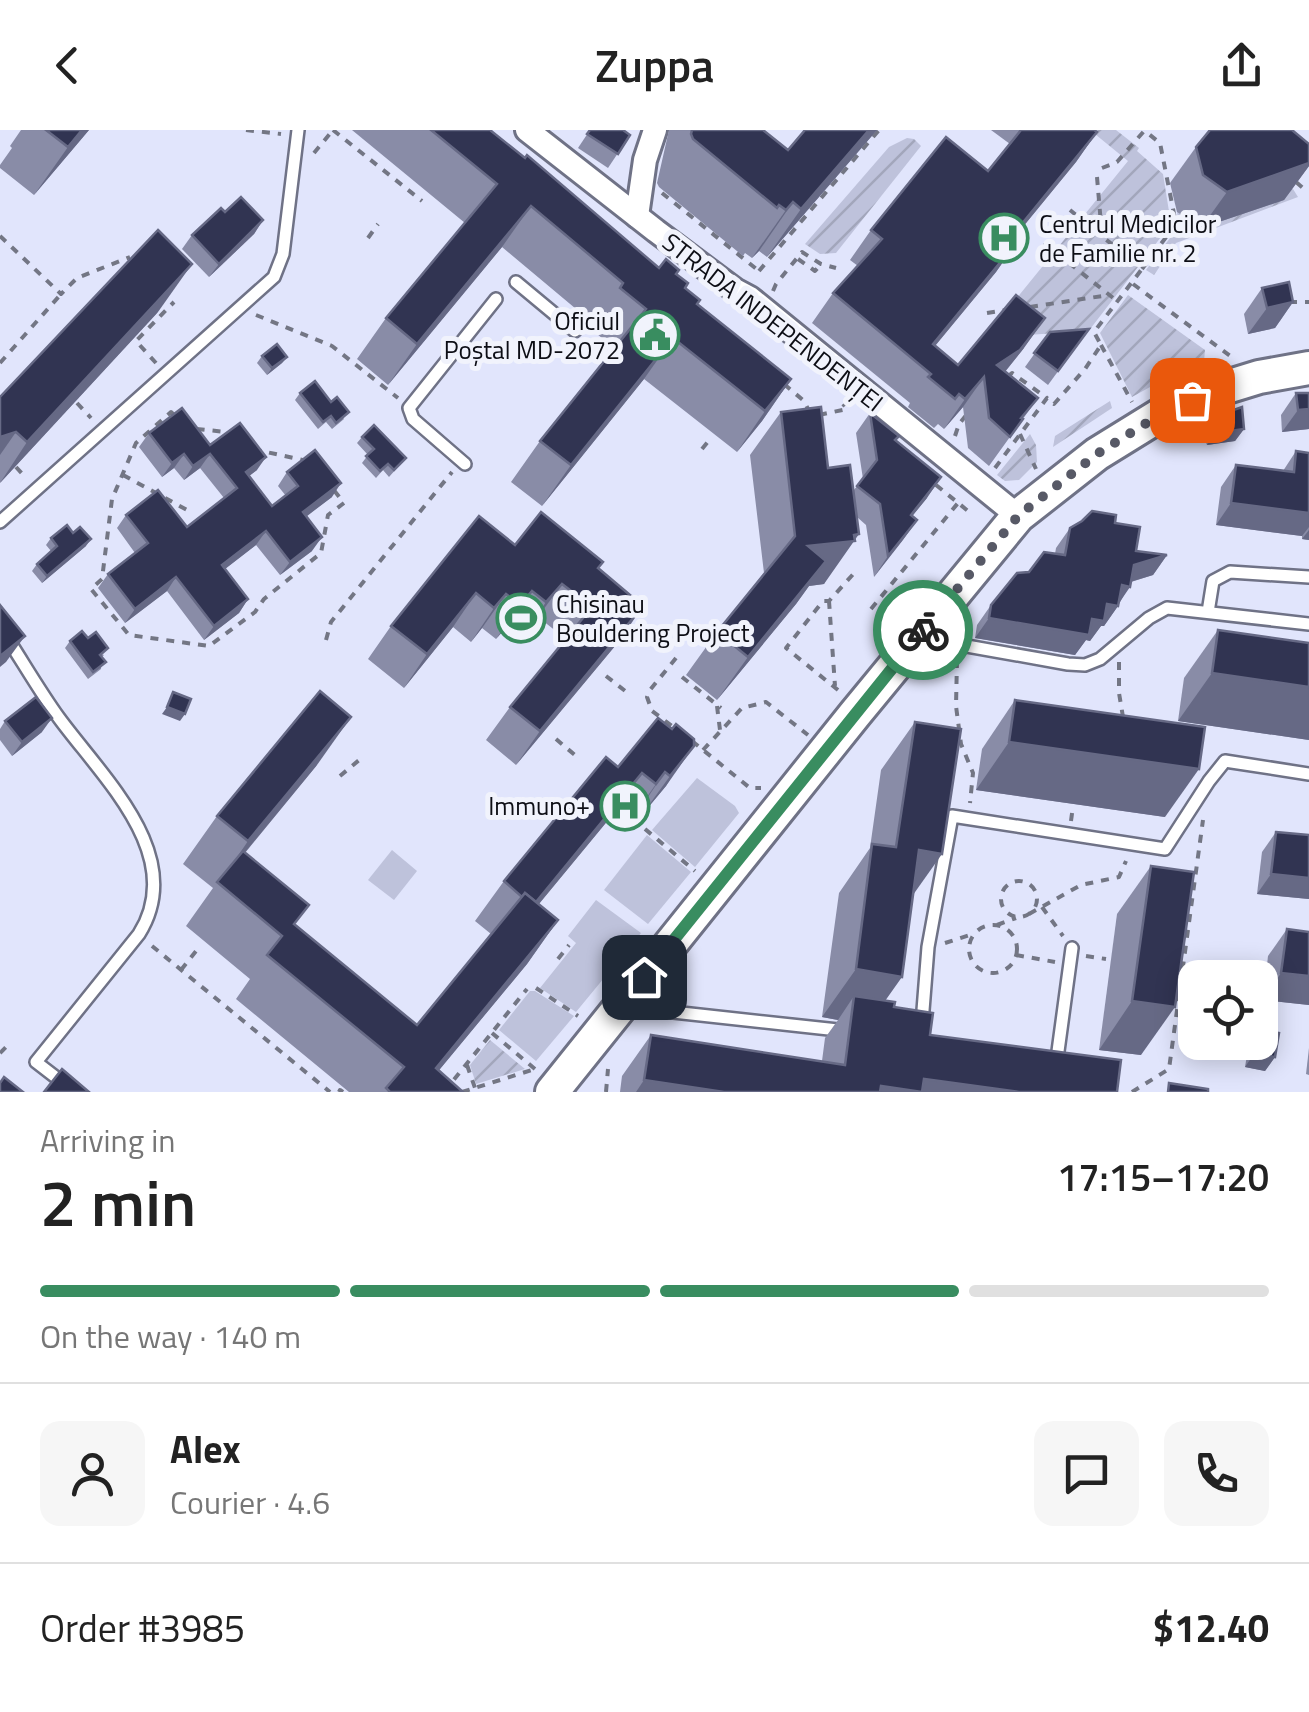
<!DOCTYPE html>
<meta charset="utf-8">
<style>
body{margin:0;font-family:"Titillium Web",sans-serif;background:#f6f6f6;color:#222;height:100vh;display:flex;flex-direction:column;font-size:38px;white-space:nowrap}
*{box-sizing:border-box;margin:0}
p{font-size:32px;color:#767676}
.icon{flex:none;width:55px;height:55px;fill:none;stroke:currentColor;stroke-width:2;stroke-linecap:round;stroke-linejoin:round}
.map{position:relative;height:962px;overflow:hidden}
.details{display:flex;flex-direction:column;background:#fff;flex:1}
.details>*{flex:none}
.buttons{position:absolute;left:1178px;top:830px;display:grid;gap:20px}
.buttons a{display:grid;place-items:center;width:100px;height:100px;border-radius:20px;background:#fff;box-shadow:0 5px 25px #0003;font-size:50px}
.pin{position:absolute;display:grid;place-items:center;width:85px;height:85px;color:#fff;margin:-42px;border-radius:20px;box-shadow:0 5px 15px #0006}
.courier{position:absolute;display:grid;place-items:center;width:100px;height:100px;margin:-50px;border:8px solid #398d60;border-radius:50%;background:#fff;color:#222;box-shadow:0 2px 12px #0007}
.headline em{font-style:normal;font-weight:600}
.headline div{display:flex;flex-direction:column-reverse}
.headline{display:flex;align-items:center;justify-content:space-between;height:170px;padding:0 40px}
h1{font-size:65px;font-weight:600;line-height:75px}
.bar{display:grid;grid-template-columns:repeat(4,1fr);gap:15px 10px;align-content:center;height:120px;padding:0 40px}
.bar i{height:12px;border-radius:8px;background:#e0e0e0}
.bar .active{background:#398d60}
.bar p{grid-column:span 4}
.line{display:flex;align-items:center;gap:25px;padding:0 40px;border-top:2px solid #e0e0e0}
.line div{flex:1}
.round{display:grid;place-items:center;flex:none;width:105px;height:105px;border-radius:20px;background:#f6f6f6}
header{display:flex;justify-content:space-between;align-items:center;height:130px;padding:0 40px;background:#fff;font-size:45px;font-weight:600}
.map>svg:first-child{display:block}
.green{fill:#bec2db}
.garden{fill:url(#garden-furrows)}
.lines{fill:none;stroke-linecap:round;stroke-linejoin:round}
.service-casing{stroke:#6f7286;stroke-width:16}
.minor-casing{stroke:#6f7286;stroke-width:28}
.secondary-casing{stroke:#6f7286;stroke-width:38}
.path{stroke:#737684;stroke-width:4;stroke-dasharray:8 8;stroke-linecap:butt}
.service{stroke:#fff;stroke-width:11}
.minor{stroke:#fff;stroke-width:22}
.secondary{stroke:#fff;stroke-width:32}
.wall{fill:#898ca7}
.shaded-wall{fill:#666985}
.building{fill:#313452;stroke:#666985;stroke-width:2.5}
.done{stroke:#575966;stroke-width:10;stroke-dasharray:0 18}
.route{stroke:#398d60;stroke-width:12}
.labels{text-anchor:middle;stroke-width:10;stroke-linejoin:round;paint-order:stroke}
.poi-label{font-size:25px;fill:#0d0e15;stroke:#f1f3fc;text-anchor:start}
.street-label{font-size:25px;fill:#0d0e15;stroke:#f1f3fc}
</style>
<header><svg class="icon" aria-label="back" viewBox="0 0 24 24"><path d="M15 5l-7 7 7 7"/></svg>Zuppa<svg class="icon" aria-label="share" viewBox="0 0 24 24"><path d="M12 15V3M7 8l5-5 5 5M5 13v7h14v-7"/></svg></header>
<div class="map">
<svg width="1309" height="962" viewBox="0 0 1309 962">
<defs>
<pattern id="garden-furrows" width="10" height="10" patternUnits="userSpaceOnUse" patternTransform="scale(2.5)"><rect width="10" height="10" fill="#bec2db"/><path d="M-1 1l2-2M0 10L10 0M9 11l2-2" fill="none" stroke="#a2a6bb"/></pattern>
</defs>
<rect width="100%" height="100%" fill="#e1e5fc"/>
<g class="green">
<path d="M697,648L735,676L739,683L695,737L652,700Z"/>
<path d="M647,705L691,742L648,794L604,760Z"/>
<path d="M392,720L417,741L394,770L368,750Z"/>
<path d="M596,770L641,803L576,882L540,858L576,813L568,806Z"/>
<path d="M530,861H535L574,886L536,931L499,900Z"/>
</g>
<g class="garden">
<path d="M1090,0H1116L1139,18L1137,21L1163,44L1171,94L1084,207H1080L1071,202L1028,205L995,195L1128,31Z"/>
<path d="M907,8L914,9L921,16L836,123L820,124L805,114L889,17Z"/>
<path d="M1293,59L1298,67L1176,113L1154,145L1146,140L1179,96L1177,82L1201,98Z"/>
<path d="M1128,165L1205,220L1204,232L1179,241L1132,267L1100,203Z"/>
<path d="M1110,271L1112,278L1053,317L1055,306Z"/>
<path d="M1030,304L1036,315L1037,332L1019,350L1005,351L997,345Z"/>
<path d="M490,910L525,939L476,954L470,935Z"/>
</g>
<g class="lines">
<g class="service-casing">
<g id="service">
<path d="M516,152L575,201"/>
<path d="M465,334L413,289L409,278L496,169"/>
<path d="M0,392L274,147L283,124L298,0"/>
<path d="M1208,482L1213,451L1230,442L1309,447"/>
<path d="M0,497C20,527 38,559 59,588C103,648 188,726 139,804L36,932L75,962"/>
<path d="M922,508L1068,534L1085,535L1100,529L1149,488L1167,478L1309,494"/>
<path d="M627,877L847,901"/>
<path d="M922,893L928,817L952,686L1165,719L1209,651L1225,631L1309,644"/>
<path d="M1056,936L1072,818"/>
</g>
</g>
<g class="minor-casing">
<g id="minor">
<path d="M527,0L656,101L735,160L750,168L1018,386"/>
<path d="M637,86L645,30L655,0"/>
</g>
</g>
<g class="secondary-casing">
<path id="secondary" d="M552,962L855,584L1018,386L1097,324L1165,282L1220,259L1259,247L1309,238"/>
</g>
<g class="path">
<path d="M246,0L281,4"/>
<path d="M333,0L422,71"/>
<path d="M314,23L333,0"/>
<path d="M1102,38L1117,32L1145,0"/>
<path d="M1097,47L1102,106"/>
<path d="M1296,52L1303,58L1309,59"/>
<path d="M662,63L759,141"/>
<path d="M0,106L61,164L77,148L130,127"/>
<path d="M368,108L378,94"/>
<path d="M1044,113L1117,171"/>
<path d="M798,129L815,141L821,134"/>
<path d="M1142,139L1176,94L1160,13L1145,1"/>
<path d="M759,141L879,0"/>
<path d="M1133,154L1233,228"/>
<path d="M773,161L776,154L802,122L821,134L836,138"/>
<path d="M1289,172H1309"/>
<path d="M1030,177L1109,165"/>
<path d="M987,183L1006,180"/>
<path d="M256,185L332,216L398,268"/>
<path d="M1101,215L1132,272"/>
<path d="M0,233L61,164"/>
<path d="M156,233L136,211L174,172"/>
<path d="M1007,247L1012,243L1047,268"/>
<path d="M784,254L804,271L808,279"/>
<path d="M77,273L91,288"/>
<path d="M171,282L188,298L235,303L248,318L312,332L344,373L328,385L321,423L264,469L255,482L209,516L129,505L91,459L102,449L112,369L136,313Z"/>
<path d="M819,285L847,279L843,274"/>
<path d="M1020,304L1036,339"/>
<path d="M955,306L959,294L967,284"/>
<path d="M702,319L711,308"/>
<path d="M16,337L26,348"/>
<path d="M995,338L1047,268L1054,274L1085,239L1101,215L1094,202L1142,139L1070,80"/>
<path d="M123,345L187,380"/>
<path d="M936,355L973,385"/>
<path d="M829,471L835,556"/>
<path d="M871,479L958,373"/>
<path d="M326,510L331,492L452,342"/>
<path d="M676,528L650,560L647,567L652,581L676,599"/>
<path d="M957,530L956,576L961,614L973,643L970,673"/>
<path d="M1119,532V563L1123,587"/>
<path d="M606,546L629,564"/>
<path d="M682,547L721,578"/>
<path d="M838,560L786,518L823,471H829L856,441"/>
<path d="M717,576L720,600"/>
<path d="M556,609L576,626"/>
<path d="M692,611L750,658H761"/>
<path d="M703,620L742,578L766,572L808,605"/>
<path d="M340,646L364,626"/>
<path d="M1071,691L1073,676"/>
<path d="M645,699L695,741"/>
<circle cx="1019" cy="769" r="18"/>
<path d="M1042,777L1063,806"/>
<path d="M1029,784L1081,755L1119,747L1126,731"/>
<circle cx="993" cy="819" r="24"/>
<path d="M997,795L1016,788"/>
<path d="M945,813L973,804"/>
<path d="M152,816L330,962"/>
<path d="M1016,825L1055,832"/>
<path d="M1086,826L1106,829"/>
<path d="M558,829L569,815"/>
<path d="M181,840L196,821"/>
<path d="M536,858L578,886"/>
<path d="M492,903L535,939"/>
<path d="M0,923L9,914"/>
<path d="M467,935L475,958L479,962"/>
<path d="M339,962L340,960L343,962"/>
<path d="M444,962L527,859"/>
<path d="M462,962L535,939"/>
<path d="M606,962L608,939"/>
<path d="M1132,962L1169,939L1203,690"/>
</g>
<use href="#service" class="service"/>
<use href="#minor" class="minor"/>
<use href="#secondary" class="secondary"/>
</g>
<g class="wall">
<path d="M21,0H89L34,65L0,38V35L12,18L10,16Z"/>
<path d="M352,0H490L659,138L676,144L697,174L791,249L762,291L737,322L644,249L542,376L511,352L540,311L614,218L591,199L594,194L502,117L388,255L357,229L386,188L465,93Z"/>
<path d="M590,0L630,5L608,38L578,18Z"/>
<path d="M669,0H763L788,20L877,0L767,127L759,121L752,128L745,123L743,126L659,57L657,53Z"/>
<path d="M991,0H1094L1097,2L1076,32L1013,109L1017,112L996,142L935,216L958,235L1024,218L1005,242L1038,268L989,336L968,318L963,277L944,299L938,294L934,298L908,277L910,273L812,193L833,163L858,136L850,130L871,100L988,41L1010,14Z"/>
<path d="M1309,14V36L1284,70L1201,98L1177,82L1170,53L1196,17Z"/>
<path d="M225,82L263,90L254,104L209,147L182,119L192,105Z"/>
<path d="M1262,158L1293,172L1275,198L1248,204L1244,184Z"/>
<path d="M158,182L0,353V267Z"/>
<path d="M1089,199L1048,255L1025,237L1050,202Z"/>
<path d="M262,226L287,227L282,233L267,245L257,233Z"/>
<path d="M300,263L331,272L344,289L332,299L326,292L318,299L295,270Z"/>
<path d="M1296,263H1309V299L1282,302L1281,285Z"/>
<path d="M781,282L828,338L853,361L863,349L856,303L870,283L895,310L927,368L912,386L917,390L874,447L866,395L857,387L824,454L809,456L796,474L717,570L686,545L717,502L764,443L750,325Z"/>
<path d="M1211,288L1244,299L1235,311L1207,315L1202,301Z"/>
<path d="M149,303L210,315L257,340L249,346L272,376L286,366L278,356L287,342L332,367L306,386L312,421L280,445L256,415L225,439L248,469L239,483L204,510L167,461L125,493L98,458L108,444L135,423L117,398L126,385L187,397L224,368L200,338L184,350L174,338L162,347L139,317Z"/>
<path d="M362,307L406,328L389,347L383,340L376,348L362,333L368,325L357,313Z"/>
<path d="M1296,321L1309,323V410L1302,409V406L1216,395L1221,357L1236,335L1283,341Z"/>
<path d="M1115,393L1136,421L1167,425L1153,445L1131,452L1118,476L1104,496H1101L1090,511L1086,510L1075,525L975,508L977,495L991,475L1029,442L1055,424L1056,418L1070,398Z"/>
<path d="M73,403L86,416L42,453L32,441L37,434L51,421L46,415L51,408Z"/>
<path d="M515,415L603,432L598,439L620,510L516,635L486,610L510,577L566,509L538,487L523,506L509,494L496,509L482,498L471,512L453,497L404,558L368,529L391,496Z"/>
<path d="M1218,500L1309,513V610L1178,591L1184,548Z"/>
<path d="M70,511L104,525L102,527L101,539L88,549L65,518Z"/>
<path d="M1015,570L1165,687L976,660L982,619Z"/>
<path d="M5,591L42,602L12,626L0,610V599Z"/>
<path d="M915,592L913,766L885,871L930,905L1117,962H620L622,946L651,905L822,931L825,908L838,890L822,887L839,763L870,718L881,640Z"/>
<path d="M672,599L694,609L666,656L641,686L637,683L628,694L614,683L539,774L558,790L527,834L439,940L463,962H349L236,869L250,849L186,796L213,758L183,734L217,686L317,635L245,723L295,795L417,895L491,804L475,791L504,751L618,637Z"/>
<path d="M1276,702L1309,705V769L1257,764L1262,722Z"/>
<path d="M1151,736L1141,925L1099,920L1117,784Z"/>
<path d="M1287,799L1309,875L1263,870L1268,826Z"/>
<path d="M1260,912L1275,927L1265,941L1245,937L1249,913Z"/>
<path d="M1309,918V945L1306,944Z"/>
</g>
<g class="shaded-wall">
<path d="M82,0H89L34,65L68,17Z"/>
<path d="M869,0H877L767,127L801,79Z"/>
<path d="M1097,2L1076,32L990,137L1011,107Z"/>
<path d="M1309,33V36L1284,70L1201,98L1227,62Z"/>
<path d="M793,72L759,121L752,128L786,80Z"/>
<path d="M531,76L502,117L388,255L417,214Z"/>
<path d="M263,90L254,104L209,147L219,134Z"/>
<path d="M1017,112L996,142L920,234L933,214Z"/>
<path d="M192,134L158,182L0,353L27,312Z"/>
<path d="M1293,172L1275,198L1248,204L1267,178Z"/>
<path d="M1045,188L1024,218L999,249L997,235Z"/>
<path d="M673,208L644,249L542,376L571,335Z"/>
<path d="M287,227L282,233L267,245L272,238Z"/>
<path d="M984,247L963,277L944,299L965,269Z"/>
<path d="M791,249L762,291L737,322L765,281Z"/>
<path d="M1309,279V299L1282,302L1298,280Z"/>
<path d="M1244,299L1235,311L1207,315L1216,303Z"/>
<path d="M16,302L0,325V307Z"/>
<path d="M184,324L174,338L162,347L172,333Z"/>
<path d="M210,324L200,338L184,350L193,336Z"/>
<path d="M266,327L257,340L236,356L246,342Z"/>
<path d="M941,347L927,368L897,405L911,385Z"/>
<path d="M341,353L332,367L294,396L303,382Z"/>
<path d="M1231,373L1309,383V397L1302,406L1216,395Z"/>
<path d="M917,390L903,410L874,447L888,426Z"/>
<path d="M1309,400V410L1302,409Z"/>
<path d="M266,401L256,415L212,449L222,435Z"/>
<path d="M859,404L824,454L809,456L796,474L717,570L748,527L808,416Z"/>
<path d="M322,407L312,421L280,445L290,432Z"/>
<path d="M91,409L86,416L42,453L47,446Z"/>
<path d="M1167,425L1153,445L1120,455L1134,435Z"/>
<path d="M176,447L167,461L125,493L135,479Z"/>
<path d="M562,454L538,487L523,506L546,472Z"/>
<path d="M1122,455L1130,457L1117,476H1118L1104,496H1101L1090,511L1086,510L1075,525L975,508L989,488L1092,489Z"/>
<path d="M532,461L509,494L496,509L520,475Z"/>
<path d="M476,463L453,497L404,558L427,524Z"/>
<path d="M506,464L482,498L471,512L494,478Z"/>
<path d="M248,469L239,483L204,510L214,496Z"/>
<path d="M643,476L620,510L516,635L540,601Z"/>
<path d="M25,506L6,532L0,537V526Z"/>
<path d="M1212,543L1309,557V610L1178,591Z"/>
<path d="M167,577L185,584L180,591L162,584Z"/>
<path d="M351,587L317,635L219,754L248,711Z"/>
<path d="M52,588L42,602L12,626L22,612Z"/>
<path d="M1009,612L1199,639L1165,687L976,660Z"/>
<path d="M694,616L666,656L641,686L670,646Z"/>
<path d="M665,642L637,683L628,694L656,654Z"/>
<path d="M642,643L614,683L505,815L533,775Z"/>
<path d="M919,720L942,724L908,772Z"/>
<path d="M1271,744L1309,748V769L1257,764Z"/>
<path d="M558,790L527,834L421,962L436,938Z"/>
<path d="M856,839L902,847L868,895L854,866L838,890L822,887Z"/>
<path d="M1281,843L1309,846V875L1263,870Z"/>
<path d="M1132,871L1175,877L1141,925L1099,920Z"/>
<path d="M1254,924L1275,927L1265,941L1245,937Z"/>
<path d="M924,949L1019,962H877L881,956Z"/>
<path d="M644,950L724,962H636Z"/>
</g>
<g class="building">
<path d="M46,0H82L68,17Z"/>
<path d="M431,0H490L525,28L527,25L659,138L666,129L679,140L676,144L688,153L685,158L700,170L697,174L791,249L765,281L673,208L571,335L540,311L646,179L620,158L623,153L531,76L417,214L386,188L497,54Z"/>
<path d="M590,0H623L630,5L618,24L587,4Z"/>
<path d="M692,0H763L788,20L805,0H869L801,79L793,72L786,80L779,75L777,78L693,9L691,4Z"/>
<path d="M1021,0H1094L1097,2L1011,107L1017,112L933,214L958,235L1016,165L1045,188L1020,220L997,235L1038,268L1021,288L1023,289L1010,307L989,288L984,247L965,269L959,264L955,269L928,247L931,244L833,163L882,109L871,100L946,7L988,41Z"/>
<path d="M1210,0H1292L1309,14V33L1227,62L1203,45L1196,17Z"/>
<path d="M241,67L263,90L219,134L192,105L221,78L225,82Z"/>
<path d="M158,100L192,134L27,312L16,302L0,307V267Z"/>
<path d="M1289,152L1293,172L1267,178L1262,158Z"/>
<path d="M1089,199L1058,241L1034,223L1050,202Z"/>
<path d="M277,214L287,227L272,238L262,226Z"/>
<path d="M315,251L331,272L337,267L349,282L336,293L331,286L323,292L300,263Z"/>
<path d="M1296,263H1309V279L1298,280Z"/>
<path d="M821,277L828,338L850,335L859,404L854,405L855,411L808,416L826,431L748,527L717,502L795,406L781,282Z"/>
<path d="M1242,277L1244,299L1216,303L1211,288Z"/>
<path d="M182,278L210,315L240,293L266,327L246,342L272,376L298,356L287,342L315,320L341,353L303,382L322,407L290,432L266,401L222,435L248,469L214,496L176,447L135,479L108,444L148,413L126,385L158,360L187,397L237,358L210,324L193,336L184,324L172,333L149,303Z"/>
<path d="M870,283L899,306L895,310L941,347L911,385L917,390L888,426L880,374L857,356L877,330Z"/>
<path d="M374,295L406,328L394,340L388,334L380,341L366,326L374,319L362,307Z"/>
<path d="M1296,321L1309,323V383L1231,373L1236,335L1294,342Z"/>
<path d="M1092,381L1116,385L1115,393L1140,397L1136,421L1167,425L1134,435L1130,457L1122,455L1118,476L1107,474L1104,491L1092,489L1089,505L989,488L991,475L1017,443L1029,442L1044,422L1065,425L1070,398L1082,391Z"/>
<path d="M541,382L603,432L598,438L643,476L540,601L510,577L592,477L562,454L546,472L532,461L520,475L506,464L494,478L476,463L427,524L391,496L479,386L515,415Z"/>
<path d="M67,395L73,403L80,397L91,409L47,446L37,434L57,416L51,408Z"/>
<path d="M0,475L25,506L0,526Z"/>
<path d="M1218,500L1309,513V557L1212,543Z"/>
<path d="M82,501L88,508L96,502L108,518L100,525L106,532L93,542L70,511Z"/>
<path d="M320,561L351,587L248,711L217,686Z"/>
<path d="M173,562L191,569L185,584L167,577Z"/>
<path d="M36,567L52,588L22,612L5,591Z"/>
<path d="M1015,570L1205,597L1199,639L1009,612Z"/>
<path d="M658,588L672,599L676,594L694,609V616L670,646L665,642L656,654L642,643L536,772L525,763L522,767L504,751L606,627L618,637Z"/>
<path d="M915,592L961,599L942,724L919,720L902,847L856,839L872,714L896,717Z"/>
<path d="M1276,702L1309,705V748L1271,744Z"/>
<path d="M243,721L309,775L294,794L417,895L525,763L558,790L436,938L463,962H390L386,958L404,937L267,825L282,806L217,752Z"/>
<path d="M1151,736L1194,742L1175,877L1132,871Z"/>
<path d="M1287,799L1309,802V846L1281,843Z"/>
<path d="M854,866L895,872L894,877L933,883L930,905L1121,930L1117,962H1019L924,949L922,962L881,956L880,962H724L644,950L651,905L845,935Z"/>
<path d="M1260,900L1279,903L1275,927L1254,924L1256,912H1260Z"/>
<path d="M62,939L89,962H44Z"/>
<path d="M4,947L23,962H0V953Z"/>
<path d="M1169,953L1208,959V962H1168Z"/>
</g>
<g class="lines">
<path class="done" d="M923,500L1018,386L1097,324L1164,282L1192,270"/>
<path class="route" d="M644,847L923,500"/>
</g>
<defs>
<g id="hospital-ring" transform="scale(2.5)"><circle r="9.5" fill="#f1f3fc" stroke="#398d60" stroke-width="1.5"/><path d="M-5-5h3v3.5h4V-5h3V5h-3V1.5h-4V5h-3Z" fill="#398d60"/></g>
<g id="civic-ring" transform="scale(2.5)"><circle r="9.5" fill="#f1f3fc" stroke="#398d60" stroke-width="1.5"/><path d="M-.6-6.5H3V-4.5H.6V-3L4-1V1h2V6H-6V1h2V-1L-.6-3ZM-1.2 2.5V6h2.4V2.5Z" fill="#398d60"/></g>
<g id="stadium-ring" transform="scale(2.5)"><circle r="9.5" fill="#f1f3fc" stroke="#398d60" stroke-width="1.5"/><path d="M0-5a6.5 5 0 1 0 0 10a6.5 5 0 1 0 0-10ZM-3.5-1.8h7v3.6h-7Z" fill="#398d60"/></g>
</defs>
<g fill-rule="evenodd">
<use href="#hospital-ring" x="1004" y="108"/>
<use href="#civic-ring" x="655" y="205"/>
<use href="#stadium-ring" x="521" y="488"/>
<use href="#hospital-ring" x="625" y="676"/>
</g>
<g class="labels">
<g class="poi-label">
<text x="1039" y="103">Centrul Medicilor<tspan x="1039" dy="29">de Familie nr. 2</tspan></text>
<text x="620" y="200" text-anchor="end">Oficiul<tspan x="620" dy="29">Poștal MD-2072</tspan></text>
<text x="556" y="483">Chisinau<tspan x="556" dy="29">Bouldering Project</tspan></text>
<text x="590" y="685" text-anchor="end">Immuno+</text>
</g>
<g class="street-label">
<text transform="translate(773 192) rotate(38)" y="9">STRADA INDEPENDENȚEI</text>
</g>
</g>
</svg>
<div class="buttons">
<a><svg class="icon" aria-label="locate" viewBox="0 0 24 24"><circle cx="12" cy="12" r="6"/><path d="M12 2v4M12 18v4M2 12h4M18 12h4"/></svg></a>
</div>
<div class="pin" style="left:1192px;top:270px;background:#ea580c"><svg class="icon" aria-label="bag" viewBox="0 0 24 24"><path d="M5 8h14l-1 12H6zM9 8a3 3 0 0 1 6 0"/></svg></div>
<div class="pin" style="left:644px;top:847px;background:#1f2937"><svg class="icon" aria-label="home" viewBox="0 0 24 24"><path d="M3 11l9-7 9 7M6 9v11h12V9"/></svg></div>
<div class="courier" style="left:923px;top:500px"><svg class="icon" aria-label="bike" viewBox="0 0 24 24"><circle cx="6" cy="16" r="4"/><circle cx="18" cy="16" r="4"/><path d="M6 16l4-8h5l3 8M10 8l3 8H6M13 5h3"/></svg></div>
</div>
<section class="details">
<div class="headline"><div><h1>2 min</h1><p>Arriving in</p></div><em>17:15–17:20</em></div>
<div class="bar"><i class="active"></i><i class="active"></i><i class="active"></i><i></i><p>On the way · 140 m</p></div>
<div class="line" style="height:180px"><a class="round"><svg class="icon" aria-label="person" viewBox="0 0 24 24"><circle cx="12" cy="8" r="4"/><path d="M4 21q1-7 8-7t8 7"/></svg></a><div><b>Alex</b><p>Courier · 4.6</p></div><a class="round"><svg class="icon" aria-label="chat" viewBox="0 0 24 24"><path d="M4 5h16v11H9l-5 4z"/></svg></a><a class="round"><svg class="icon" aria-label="phone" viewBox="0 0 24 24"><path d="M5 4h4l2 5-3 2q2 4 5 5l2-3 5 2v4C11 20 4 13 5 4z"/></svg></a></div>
<div class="line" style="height:130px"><div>Order #3985</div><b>$12.40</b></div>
</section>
